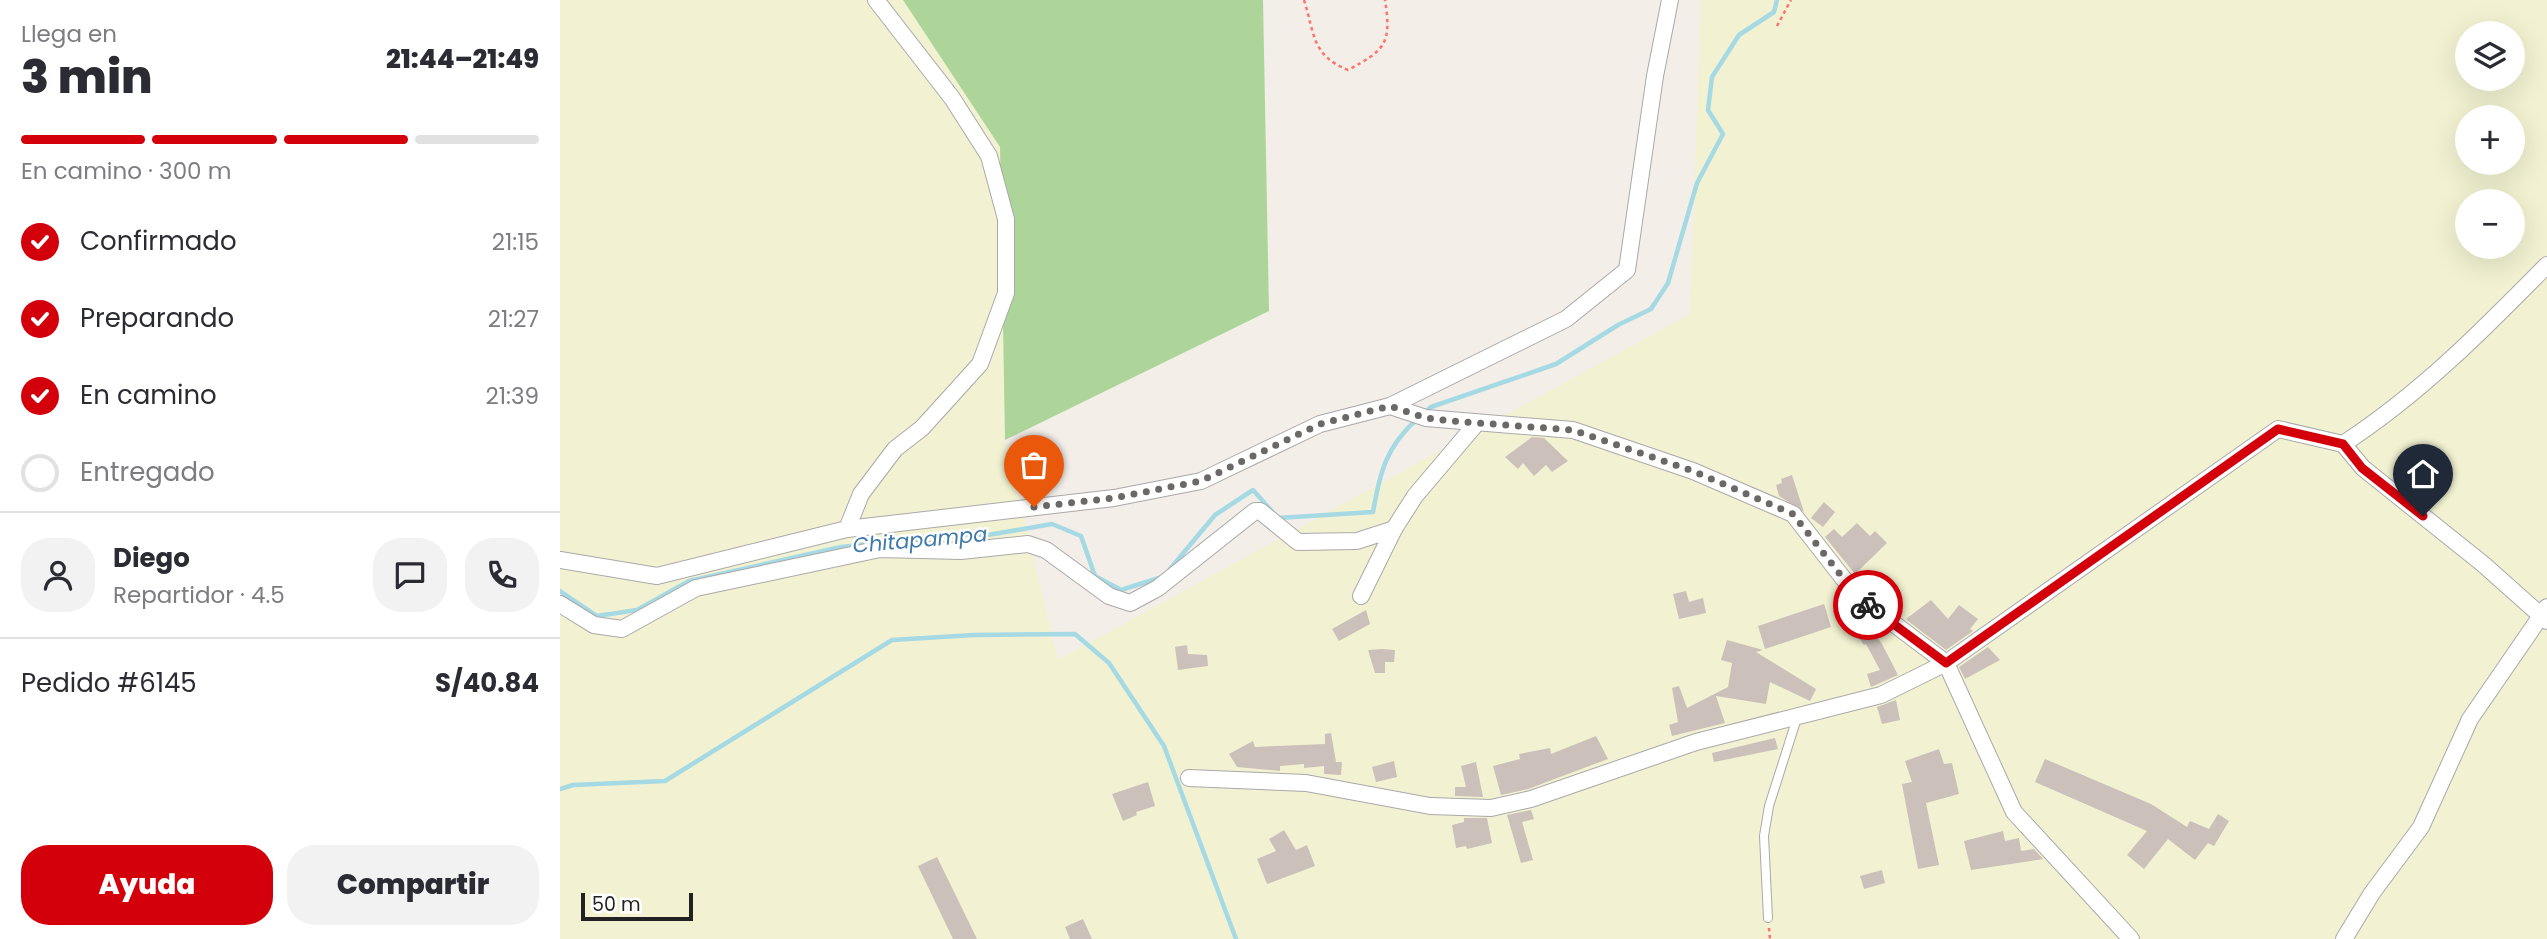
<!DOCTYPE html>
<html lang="es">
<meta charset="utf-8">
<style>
body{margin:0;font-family:Poppins,sans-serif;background:#f2f2f3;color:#2b2b33;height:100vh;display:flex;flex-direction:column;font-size:26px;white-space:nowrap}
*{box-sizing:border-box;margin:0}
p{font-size:23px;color:#7c7c81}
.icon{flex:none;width:38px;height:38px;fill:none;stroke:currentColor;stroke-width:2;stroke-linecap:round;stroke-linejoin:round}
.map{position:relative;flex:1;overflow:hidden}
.drawer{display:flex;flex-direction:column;background:#fff;width:560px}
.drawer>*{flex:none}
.tools{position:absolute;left:1895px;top:21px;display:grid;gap:14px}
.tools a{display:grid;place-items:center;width:70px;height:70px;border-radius:50%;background:#fff;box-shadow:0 7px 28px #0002;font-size:35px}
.scale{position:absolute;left:21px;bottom:18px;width:112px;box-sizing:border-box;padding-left:7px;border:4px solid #222;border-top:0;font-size:19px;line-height:24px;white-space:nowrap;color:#222;-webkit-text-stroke:5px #fff;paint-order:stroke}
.pin{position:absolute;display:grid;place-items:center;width:60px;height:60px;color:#fff;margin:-72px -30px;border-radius:50% 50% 50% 0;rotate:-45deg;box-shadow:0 0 7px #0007}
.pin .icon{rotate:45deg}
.courier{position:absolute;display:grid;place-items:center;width:70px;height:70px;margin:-35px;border:5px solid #d3000c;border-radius:50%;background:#fff;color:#222;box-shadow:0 2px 9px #0007}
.head em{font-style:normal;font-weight:800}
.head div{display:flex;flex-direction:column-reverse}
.head{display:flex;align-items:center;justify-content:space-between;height:119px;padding:0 21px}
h1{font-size:46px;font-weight:800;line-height:52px}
.bar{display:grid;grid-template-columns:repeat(4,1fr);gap:10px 7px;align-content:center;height:84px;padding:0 21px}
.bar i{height:9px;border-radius:5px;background:#e1e1e2}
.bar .active{background:#d3000c}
.bar p{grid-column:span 4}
.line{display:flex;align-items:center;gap:18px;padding:0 21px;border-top:2px solid #e1e1e2}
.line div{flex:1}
.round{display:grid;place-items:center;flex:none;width:74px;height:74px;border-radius:28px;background:#f2f2f3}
ol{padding:0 21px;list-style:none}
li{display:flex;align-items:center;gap:21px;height:77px}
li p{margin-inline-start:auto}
li .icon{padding:7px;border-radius:50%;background:#d3000c;color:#fff;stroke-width:4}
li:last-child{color:#7c7c81}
li i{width:38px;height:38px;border:4px solid #e1e1e2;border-radius:50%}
.action{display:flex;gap:14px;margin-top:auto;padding:14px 21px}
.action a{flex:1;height:80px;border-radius:28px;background:#d3000c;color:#fff;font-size:28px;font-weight:800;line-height:80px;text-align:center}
.action a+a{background:#f2f2f3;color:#2b2b33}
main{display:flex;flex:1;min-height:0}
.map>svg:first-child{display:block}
.farmland{fill:#f2f2d2;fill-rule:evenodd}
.forest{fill:#aed599}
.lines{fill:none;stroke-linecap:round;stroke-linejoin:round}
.stream{stroke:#a5d9e4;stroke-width:4.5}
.building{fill:#cbc0ba}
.lane-casing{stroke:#a9a9a9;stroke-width:10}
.street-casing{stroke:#a9a9a9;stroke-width:18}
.path{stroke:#ff736c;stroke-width:2.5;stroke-dasharray:3.5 3.5;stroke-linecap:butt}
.lane{stroke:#fff;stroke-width:8}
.street{stroke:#fff;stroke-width:16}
.done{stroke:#6b6967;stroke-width:7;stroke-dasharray:0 12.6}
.route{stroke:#d3000c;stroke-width:9}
.labels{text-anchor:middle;stroke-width:5;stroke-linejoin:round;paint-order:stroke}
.water-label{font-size:21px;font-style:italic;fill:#3e7aab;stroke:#fff}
</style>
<main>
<section class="drawer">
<div class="head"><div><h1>3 min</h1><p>Llega en</p></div><em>21:44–21:49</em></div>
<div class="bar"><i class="active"></i><i class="active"></i><i class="active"></i><i></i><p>En camino · 300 m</p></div>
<ol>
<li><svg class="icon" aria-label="check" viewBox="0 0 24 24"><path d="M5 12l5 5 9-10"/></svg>Confirmado<p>21:15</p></li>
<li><svg class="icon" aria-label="check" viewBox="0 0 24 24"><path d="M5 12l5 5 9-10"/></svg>Preparando<p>21:27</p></li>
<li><svg class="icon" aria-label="check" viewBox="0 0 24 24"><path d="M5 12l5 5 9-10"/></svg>En camino<p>21:39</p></li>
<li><i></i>Entregado</li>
</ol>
<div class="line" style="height:126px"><a class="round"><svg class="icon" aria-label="person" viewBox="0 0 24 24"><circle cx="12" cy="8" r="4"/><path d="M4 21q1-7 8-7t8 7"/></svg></a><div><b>Diego</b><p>Repartidor · 4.5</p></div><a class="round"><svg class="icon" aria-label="chat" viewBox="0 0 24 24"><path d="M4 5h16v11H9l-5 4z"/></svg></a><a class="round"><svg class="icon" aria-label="phone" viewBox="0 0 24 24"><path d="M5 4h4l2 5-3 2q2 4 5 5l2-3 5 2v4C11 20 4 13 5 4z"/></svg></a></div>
<div class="line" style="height:91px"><div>Pedido #6145</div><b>S/40.84</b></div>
<div class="action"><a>Ayuda</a><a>Compartir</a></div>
</section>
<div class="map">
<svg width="1987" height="939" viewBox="0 0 1987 939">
<rect width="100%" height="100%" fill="#f3eee8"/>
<path class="farmland" d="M0,0H343L440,147L445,440L498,660L1130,314L1141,0H1987V939H0ZM1908,33H1953V79H1908ZM1908,117H1953V163H1908ZM1908,201H1953V247H1908Z"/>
<path class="forest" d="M343,0H703L709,311L445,440L440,147Z"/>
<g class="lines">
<g class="stream">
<path d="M864,413L871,407L996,364L1058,325L1091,309L1108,283L1137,183L1163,134L1148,110L1152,77L1179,35L1214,12L1217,0"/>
<path d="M325,542L393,534L428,535L492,524L521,536L535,576L561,590L602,577"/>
<path d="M610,569L655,515L693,490L718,518L813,512C820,472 826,447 857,419"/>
<path d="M0,591L37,616L77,610L129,581L281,547L309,544"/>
<path d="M0,789L13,785L105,781L332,640L414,635L515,634L549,663L604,746L676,939"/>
</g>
</g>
<g class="building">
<path d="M972,437L984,438L1008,461L992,472L986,465L974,476L963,463L958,469L945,457Z"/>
<path d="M1232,475L1244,512L1219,496L1216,485L1222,483L1221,479Z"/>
<path d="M1264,502L1275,512L1263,527L1251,518Z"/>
<path d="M1297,523L1310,536L1315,531L1327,543L1295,574L1265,537L1274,529L1282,537Z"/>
<path d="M1126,591L1129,602L1143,598L1146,613L1119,619L1113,594Z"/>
<path d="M1371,600L1388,619L1399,605L1418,619L1410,629L1413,631L1386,650L1348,621L1346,619Z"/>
<path d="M1264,604L1271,627L1205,649L1198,626Z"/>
<path d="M1296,608L1322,644L1338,675L1311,687L1307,674L1320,670L1306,644L1304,645L1284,616Z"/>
<path d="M806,610L810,624L779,641L772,629Z"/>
<path d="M1167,640L1203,650L1196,652L1256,689L1250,701L1210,682L1206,704L1156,696L1165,723L1112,736L1109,725L1118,722L1112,688L1119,686L1127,708L1168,687L1172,663L1161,660Z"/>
<path d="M627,645L628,654L647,655L648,666L618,670L615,647Z"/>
<path d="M1428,647L1440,660L1405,679L1399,667Z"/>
<path d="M822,649L835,650L834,662H825V673H815L808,650Z"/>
<path d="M1336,700L1340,720L1322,724L1317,707Z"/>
<path d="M771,733L776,762H782L781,775L764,774V766L744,768V764L720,766V771L677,767L669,754L693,741L695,747L765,744V734Z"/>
<path d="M1036,736L1048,759L968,789L941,795L933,766L960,759L959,754L990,748L991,754Z"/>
<path d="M1215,738L1218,749L1154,762L1152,753Z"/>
<path d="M1379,749L1384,764L1392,763L1399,794L1366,803L1379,865L1358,869L1342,784L1352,782L1345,761Z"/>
<path d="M1485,759L1591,804L1627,827L1630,821L1649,829L1658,814L1669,821L1654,846L1648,843L1635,860L1608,839L1584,869L1567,855L1587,831L1475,782Z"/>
<path d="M834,761L837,777L816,782L812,767Z"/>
<path d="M916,762L923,797L895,796V787H906L901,766Z"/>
<path d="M588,782L595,806L576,812L577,815L563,821L552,794Z"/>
<path d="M971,810L974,819L962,822L973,860L961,863L947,815Z"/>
<path d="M904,818H927L932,843L907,849L906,846L896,848L892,825L904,822Z"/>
<path d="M724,830L736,850L747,845L755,866L707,884L697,859L716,851L709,839Z"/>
<path d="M1443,831L1445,841L1459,838L1461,851L1474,849L1483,859L1411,870L1404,841Z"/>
<path d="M377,857L417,939H393L358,866Z"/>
<path d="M1322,870L1325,883L1304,889L1300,876Z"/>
<path d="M523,919L532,939H510L505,927Z"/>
</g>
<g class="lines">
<g class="lane-casing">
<path id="lane" d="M1208,918L1204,836L1209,806L1237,718"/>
</g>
<g class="street-casing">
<g id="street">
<path d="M830,406L866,418L1013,430L1133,471L1233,514L1297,596L1386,663L1454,812L1571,939"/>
<path d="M1783,444L1803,468L1923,564L1987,621"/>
<path d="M287,529L554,498L641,481L760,424L830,406L1006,319L1067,270L1095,76L1110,0"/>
<path d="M0,560L97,576L287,529L301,494L335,449L362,428L420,364L446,293V219L429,156L392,98L316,0"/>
<path d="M801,596L834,529L855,496L916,424"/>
<path d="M0,604L34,625L62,629L136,588L320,549L401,551L468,544L486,550L549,596L570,603L598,588L695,511H700L738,542L797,541L834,529"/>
<path d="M629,778L746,783L870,806L931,808L971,799L1136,742L1321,695L1386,663L1718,429L1783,444C1860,394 1923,330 1987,265"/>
<path d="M1784,939L1812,893L1861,827L1910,719L1987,607"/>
</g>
</g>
<g class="path">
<path d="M744,0C755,34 751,55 788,70C825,50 832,44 825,0"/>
<path d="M1217,26L1231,0"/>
<path d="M1209,928L1210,939"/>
</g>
<use href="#lane" class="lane"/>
<use href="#street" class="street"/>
</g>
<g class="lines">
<path class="done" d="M474,507L554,498L641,481L760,424L830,406L866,418L891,421L1013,430L1133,471L1233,514L1297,596L1308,605"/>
<path class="route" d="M1308,605L1386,663L1718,429L1783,444L1802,468L1863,516"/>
</g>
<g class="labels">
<g class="water-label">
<text transform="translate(360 540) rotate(-5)" y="7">Chitapampa</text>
</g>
</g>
</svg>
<div class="tools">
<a><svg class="icon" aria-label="layers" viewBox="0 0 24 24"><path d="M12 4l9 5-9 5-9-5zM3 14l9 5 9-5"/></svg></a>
<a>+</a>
<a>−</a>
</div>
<div class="scale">50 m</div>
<div class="pin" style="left:474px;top:507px;background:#ea580c"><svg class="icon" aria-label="bag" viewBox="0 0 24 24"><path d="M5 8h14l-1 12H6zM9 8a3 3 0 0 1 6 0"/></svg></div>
<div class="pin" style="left:1863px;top:516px;background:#1f2937"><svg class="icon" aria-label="home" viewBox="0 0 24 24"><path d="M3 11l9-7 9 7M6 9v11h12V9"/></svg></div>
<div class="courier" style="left:1308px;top:605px"><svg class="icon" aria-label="bike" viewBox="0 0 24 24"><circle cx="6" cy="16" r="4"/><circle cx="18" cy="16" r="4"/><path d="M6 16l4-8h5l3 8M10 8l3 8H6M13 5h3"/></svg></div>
</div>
</main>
